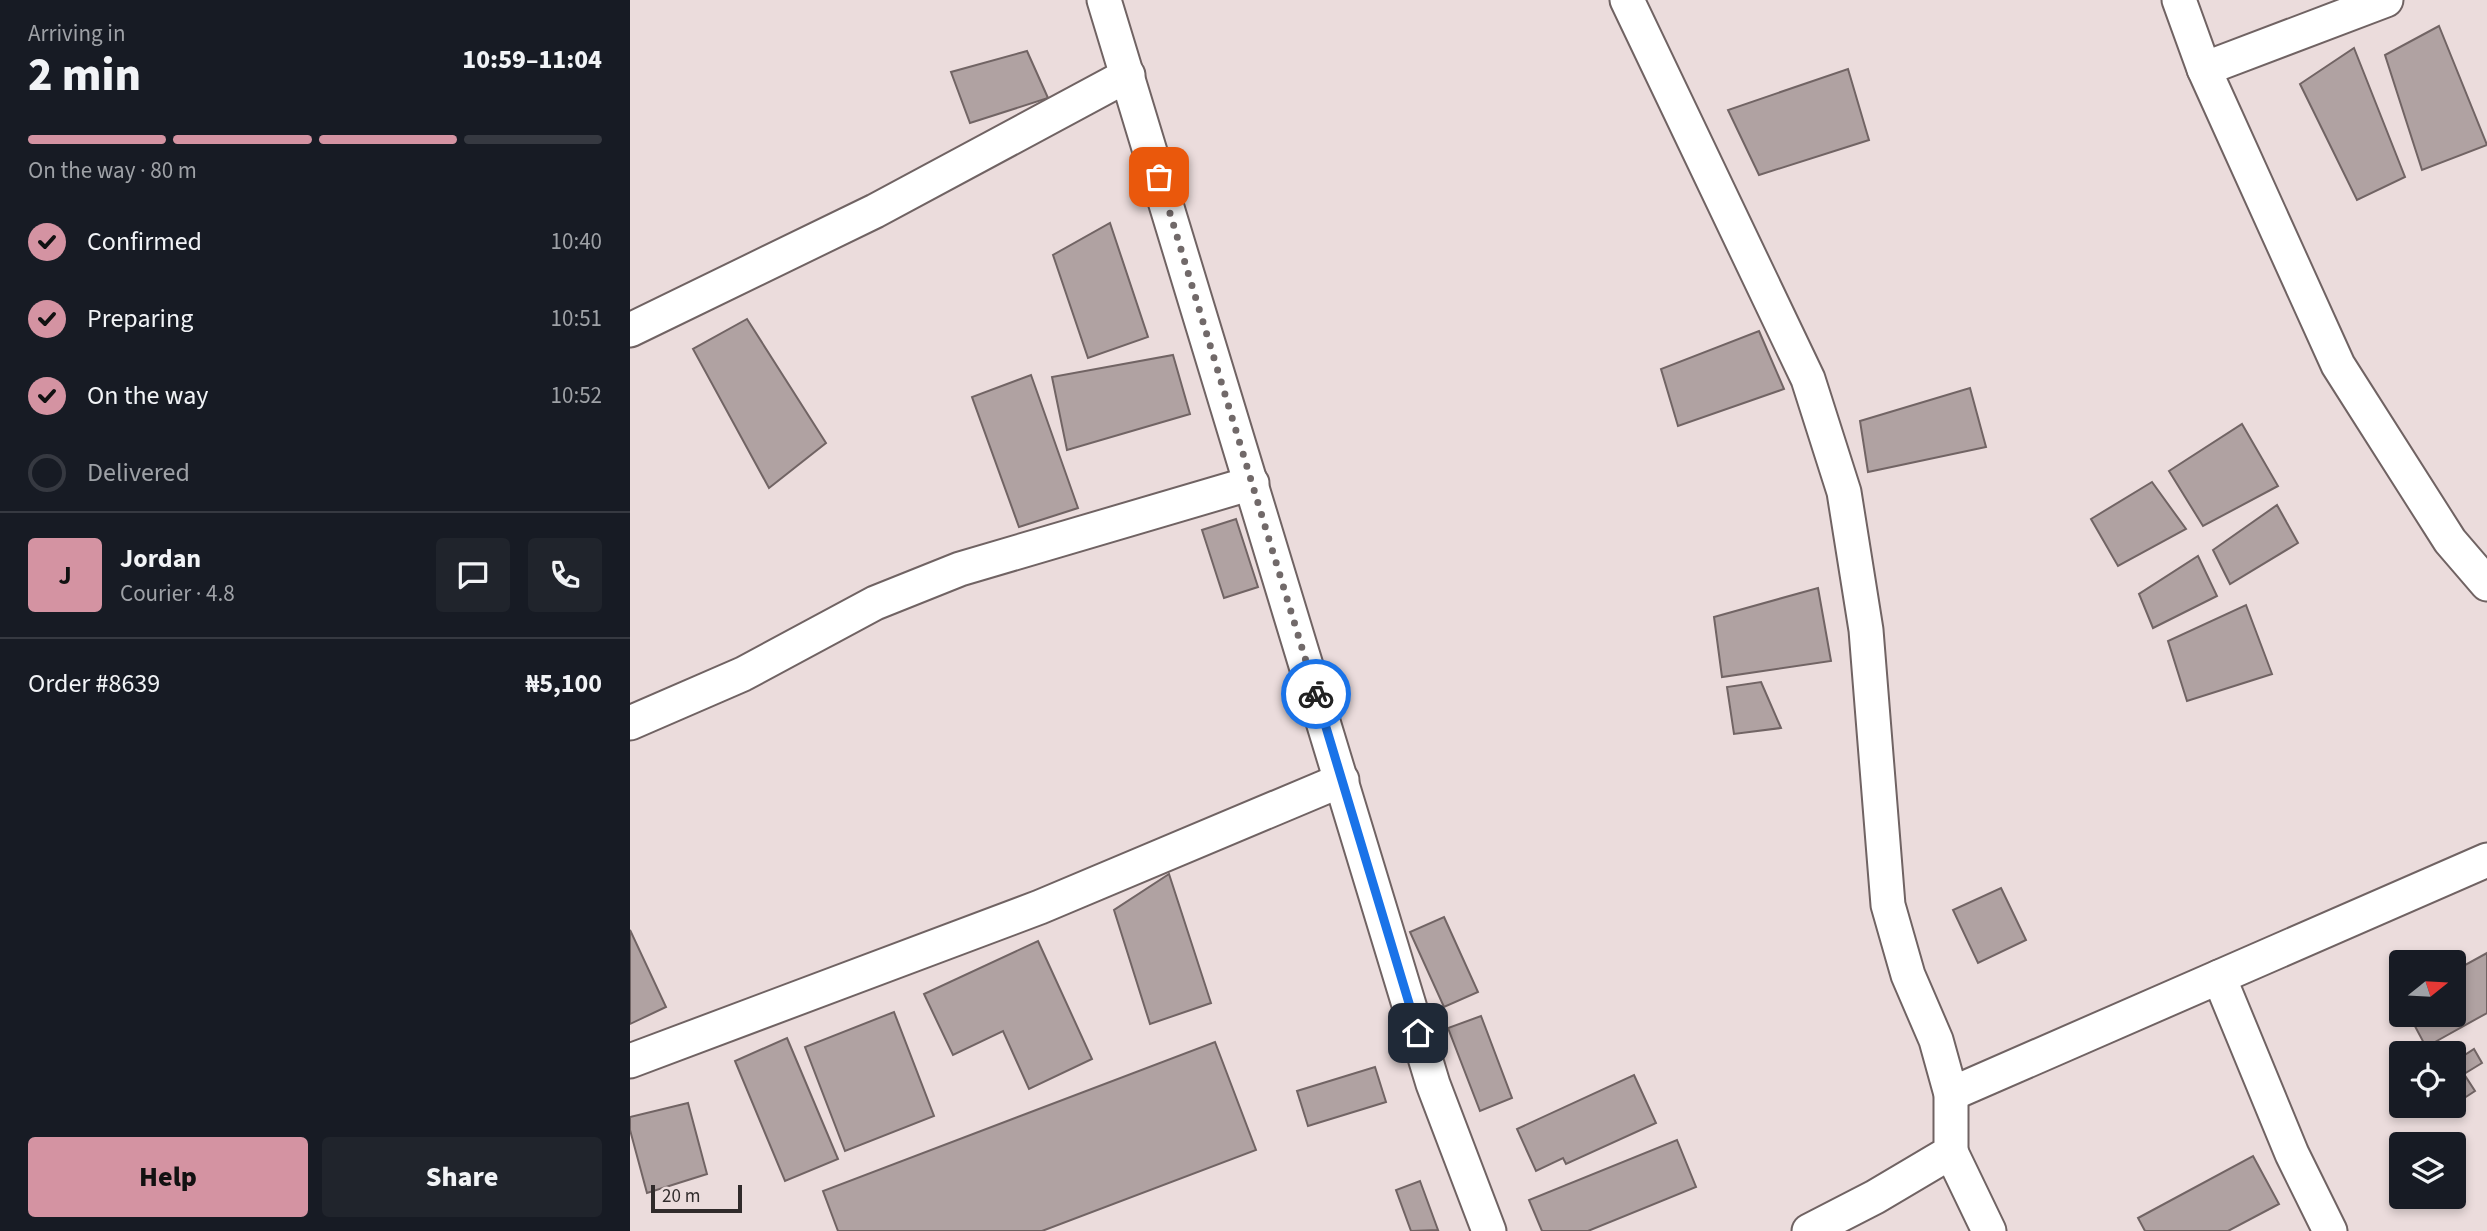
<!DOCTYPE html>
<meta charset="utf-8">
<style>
body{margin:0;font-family:"Source Sans 3",sans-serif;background:#20242c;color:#f1f3f6;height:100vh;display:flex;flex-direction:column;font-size:26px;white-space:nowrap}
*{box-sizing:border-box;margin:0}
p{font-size:23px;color:#9ea1a6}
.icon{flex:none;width:38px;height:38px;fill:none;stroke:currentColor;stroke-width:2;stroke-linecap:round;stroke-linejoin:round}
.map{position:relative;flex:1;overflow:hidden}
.drawer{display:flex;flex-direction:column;background:#171b24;width:630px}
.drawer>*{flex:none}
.needle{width:46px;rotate:72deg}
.buttons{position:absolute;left:1759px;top:950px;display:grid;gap:14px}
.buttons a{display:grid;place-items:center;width:77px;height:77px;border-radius:7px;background:#171b24;box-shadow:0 4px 10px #0003;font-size:35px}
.scale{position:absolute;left:21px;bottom:18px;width:91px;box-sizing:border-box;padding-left:7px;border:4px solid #302b2b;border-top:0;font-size:19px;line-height:24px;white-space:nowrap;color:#302b2b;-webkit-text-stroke:5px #ebdcdc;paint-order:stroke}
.pin{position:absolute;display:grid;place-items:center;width:60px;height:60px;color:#fff;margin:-30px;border-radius:14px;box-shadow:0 4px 10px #0006}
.courier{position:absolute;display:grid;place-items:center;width:70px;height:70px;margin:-35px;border:5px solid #1a73e8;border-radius:50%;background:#fff;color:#222;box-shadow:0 2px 9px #0007}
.head em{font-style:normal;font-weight:800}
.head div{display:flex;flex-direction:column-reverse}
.head{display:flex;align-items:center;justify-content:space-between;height:119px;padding:0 28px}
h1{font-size:46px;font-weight:800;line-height:52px}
.bar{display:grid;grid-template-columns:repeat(4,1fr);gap:10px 7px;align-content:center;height:84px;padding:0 28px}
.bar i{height:9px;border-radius:5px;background:#363941}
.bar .current{background:#d493a2}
.bar p{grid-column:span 4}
.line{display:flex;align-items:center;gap:18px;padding:0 28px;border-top:2px solid #363941}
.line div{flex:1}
.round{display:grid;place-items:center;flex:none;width:74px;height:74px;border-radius:7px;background:#20242c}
ol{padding:0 28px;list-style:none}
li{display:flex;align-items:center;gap:21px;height:77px}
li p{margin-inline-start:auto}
li .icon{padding:7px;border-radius:50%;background:#d493a2;color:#111;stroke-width:4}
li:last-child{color:#9ea1a6}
li i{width:38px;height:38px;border:4px solid #363941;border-radius:50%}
.button{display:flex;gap:14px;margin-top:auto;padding:14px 28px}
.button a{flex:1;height:80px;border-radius:7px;background:#d493a2;color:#111;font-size:28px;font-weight:800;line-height:80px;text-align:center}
.button a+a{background:#20242c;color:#f1f3f6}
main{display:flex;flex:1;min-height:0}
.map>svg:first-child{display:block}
.building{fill:#b0a2a2;stroke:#716464;stroke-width:2}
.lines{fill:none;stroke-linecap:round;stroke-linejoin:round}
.minor-casing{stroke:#706363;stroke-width:37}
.minor{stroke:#fff;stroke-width:33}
.done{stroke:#716969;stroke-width:7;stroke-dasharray:0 12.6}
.route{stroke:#1a73e8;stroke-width:9}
</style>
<main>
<section class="drawer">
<div class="head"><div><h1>2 min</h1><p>Arriving in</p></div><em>10:59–11:04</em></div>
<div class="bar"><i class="current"></i><i class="current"></i><i class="current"></i><i></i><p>On the way · 80 m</p></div>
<ol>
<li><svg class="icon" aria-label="check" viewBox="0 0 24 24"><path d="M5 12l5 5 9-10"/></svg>Confirmed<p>10:40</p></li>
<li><svg class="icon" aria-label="check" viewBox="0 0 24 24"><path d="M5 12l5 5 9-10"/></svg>Preparing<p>10:51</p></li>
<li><svg class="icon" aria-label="check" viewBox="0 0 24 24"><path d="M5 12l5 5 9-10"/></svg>On the way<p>10:52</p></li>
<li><i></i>Delivered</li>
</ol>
<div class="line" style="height:126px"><b class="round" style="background:#d493a2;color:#111">J</b><div><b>Jordan</b><p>Courier · 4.8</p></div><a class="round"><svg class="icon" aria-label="chat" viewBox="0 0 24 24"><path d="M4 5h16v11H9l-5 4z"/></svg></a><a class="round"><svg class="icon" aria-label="phone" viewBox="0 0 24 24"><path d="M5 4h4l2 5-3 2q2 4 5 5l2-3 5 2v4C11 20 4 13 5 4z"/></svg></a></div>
<div class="line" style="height:91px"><div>Order #8639</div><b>₦5,100</b></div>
<div class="button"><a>Help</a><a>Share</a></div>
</section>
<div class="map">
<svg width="1857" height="1231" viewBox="0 0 1857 1231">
<rect width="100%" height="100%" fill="#ebdcdc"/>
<g class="building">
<path d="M1809,26L1857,145L1792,170L1755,55Z"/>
<path d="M1724,48L1775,177L1727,200L1670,84Z"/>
<path d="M397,51L418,98L340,123L321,72Z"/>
<path d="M1218,69L1239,140L1129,175L1098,110Z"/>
<path d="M480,223L518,337L458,358L423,255Z"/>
<path d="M117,319L196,443L139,488L63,349Z"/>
<path d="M1129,331L1154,389L1048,426L1031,369Z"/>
<path d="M543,355L560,414L437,450L422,377Z"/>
<path d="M401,375L448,508L389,527L342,397Z"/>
<path d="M1340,388L1356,447L1238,472L1230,421Z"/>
<path d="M1612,424L1648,486L1573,526L1539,471Z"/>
<path d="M1522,482L1556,529L1488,566L1461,519Z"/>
<path d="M1647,505L1668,543L1600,584L1583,550Z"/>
<path d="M606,519L628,587L594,598L572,530Z"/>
<path d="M1568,556L1587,596L1523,628L1509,594Z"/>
<path d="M1188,588L1201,661L1092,677L1084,617Z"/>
<path d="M1616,605L1642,674L1557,701L1538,641Z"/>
<path d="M1131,682L1151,728L1104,734L1097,687Z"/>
<path d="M539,874L581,1003L520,1024L484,910Z"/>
<path d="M1371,888L1396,940L1348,963L1323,910Z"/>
<path d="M814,917L848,992L814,1007L780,932Z"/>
<path d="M0,930L36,1007L0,1024Z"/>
<path d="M408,941L462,1059L399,1089L373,1031L323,1055L294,994Z"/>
<path d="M1857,953V1013L1796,1047L1779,1015H1824V971Z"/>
<path d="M264,1012L304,1116L215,1151L175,1047Z"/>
<path d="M851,1016L882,1098L850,1111L818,1028Z"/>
<path d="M157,1038L208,1159L155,1181L105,1061Z"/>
<path d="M585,1042L626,1150L412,1231H208L193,1191Z"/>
<path d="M1844,1049L1852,1063L1834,1074L1845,1091L1825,1104L1824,1062Z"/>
<path d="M745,1067L756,1102L678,1126L667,1091Z"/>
<path d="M1004,1075L1026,1123L936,1164L933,1158L906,1171L887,1129Z"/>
<path d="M58,1103L77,1174L17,1193L0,1130V1117Z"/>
<path d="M1047,1140L1066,1187L958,1231H912L899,1200Z"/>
<path d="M1623,1156L1649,1204L1598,1231H1515L1508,1218Z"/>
<path d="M790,1181L808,1230L781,1231L766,1190Z"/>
</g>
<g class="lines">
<g class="minor-casing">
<g id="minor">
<path d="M474,0L803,1084L859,1231"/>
<path d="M997,0L1178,379L1214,492L1236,630L1258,905L1278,975L1306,1040L1321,1094V1152L1245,1197L1179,1231"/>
<path d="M1549,0L1574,69L1708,365L1820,541L1857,584"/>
<path d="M1574,69L1756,0"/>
<path d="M0,330L245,211L498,75"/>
<path d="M0,723L113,674L245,603L330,569L622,483"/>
<path d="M1589,977L1662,1154L1700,1231"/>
<path d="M0,1061L410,907L712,780"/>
<path d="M1321,1094L1857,860"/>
<path d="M1321,1152L1359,1231"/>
</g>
</g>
<use href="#minor" class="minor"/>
</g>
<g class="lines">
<path class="done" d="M529,177L686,694"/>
<path class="route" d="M686,694L788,1033"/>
</g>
</svg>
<div class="buttons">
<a><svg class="needle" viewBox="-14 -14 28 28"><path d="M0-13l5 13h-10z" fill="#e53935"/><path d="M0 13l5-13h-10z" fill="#9ea1a6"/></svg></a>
<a><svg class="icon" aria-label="locate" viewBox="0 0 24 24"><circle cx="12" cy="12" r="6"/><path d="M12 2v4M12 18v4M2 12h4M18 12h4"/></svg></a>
<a><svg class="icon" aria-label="layers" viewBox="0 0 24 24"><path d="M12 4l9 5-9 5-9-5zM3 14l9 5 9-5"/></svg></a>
</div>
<div class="scale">20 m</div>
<div class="pin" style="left:529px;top:177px;background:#ea580c"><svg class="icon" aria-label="bag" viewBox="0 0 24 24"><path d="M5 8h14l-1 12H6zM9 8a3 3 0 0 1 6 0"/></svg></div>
<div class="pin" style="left:788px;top:1033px;background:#1f2937"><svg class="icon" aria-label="home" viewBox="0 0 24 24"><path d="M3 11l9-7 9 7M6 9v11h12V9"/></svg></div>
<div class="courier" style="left:686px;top:694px"><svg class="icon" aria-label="bike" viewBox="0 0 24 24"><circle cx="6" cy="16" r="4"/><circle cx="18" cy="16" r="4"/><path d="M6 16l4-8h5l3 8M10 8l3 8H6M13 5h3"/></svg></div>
</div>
</main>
